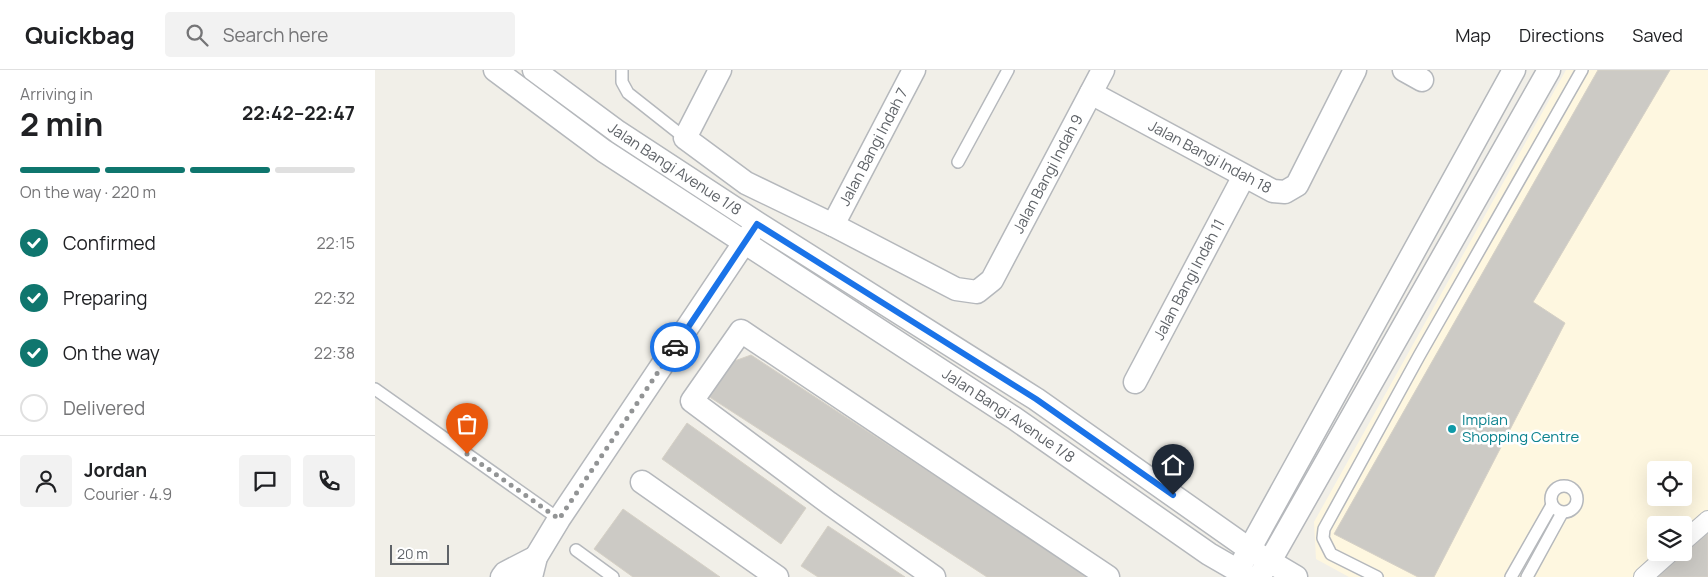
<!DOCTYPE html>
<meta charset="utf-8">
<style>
body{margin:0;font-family:Manrope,sans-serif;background:#f2f2f2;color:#202124;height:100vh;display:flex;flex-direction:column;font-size:19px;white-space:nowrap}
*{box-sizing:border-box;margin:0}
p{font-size:16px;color:#757577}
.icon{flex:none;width:28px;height:28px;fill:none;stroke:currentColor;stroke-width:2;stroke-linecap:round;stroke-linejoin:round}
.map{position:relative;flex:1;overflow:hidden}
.details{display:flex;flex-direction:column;background:#fff;width:375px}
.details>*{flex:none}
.buttons{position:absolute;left:1272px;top:391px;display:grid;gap:10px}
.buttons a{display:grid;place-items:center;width:45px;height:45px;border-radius:5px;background:#fff;box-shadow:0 5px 20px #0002;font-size:25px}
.scale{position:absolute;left:15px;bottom:12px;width:59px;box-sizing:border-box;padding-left:5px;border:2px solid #5f6368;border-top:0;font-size:14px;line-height:18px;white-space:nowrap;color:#5f6368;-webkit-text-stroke:4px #fff;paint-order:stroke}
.pin{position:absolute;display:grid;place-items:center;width:42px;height:42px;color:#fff;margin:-51px -21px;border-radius:50% 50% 50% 0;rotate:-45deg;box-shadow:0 0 5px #0007}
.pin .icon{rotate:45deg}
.courier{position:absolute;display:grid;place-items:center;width:50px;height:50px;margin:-25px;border:4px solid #1a73e8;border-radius:50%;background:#fff;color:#222;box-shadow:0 1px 6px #0007}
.summary em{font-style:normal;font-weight:700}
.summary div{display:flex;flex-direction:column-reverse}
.summary{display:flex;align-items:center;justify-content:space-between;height:85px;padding:0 20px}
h1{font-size:32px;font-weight:700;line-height:38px}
.bar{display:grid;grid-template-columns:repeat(4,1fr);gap:8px 5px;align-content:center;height:60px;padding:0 20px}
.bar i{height:6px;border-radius:4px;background:#e0e0e0}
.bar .on{background:#0f766e}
.bar p{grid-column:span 4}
.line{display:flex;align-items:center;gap:12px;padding:0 20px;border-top:1px solid #e0e0e0}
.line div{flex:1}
.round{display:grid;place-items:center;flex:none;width:52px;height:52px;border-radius:5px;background:#f2f2f2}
ol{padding:0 20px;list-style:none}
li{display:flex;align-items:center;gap:15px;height:55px}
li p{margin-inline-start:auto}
li .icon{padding:5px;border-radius:50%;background:#0f766e;color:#fff;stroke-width:4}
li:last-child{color:#757577}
li i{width:28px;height:28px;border:2px solid #e0e0e0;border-radius:50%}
header{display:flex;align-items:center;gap:30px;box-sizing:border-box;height:70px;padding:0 25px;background:#fff;border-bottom:1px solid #e0e0e0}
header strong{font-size:24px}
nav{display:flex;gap:28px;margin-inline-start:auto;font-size:18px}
.search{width:350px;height:45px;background:#f2f2f2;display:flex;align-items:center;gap:12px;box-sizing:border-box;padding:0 18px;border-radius:5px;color:#757577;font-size:19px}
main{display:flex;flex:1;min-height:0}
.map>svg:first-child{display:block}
.commercial{fill:#fef7e0;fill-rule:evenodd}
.building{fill:#cccac5;stroke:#d6d1c6}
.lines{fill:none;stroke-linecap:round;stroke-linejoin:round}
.service-casing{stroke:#b5b8bc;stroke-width:14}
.pedestrian-casing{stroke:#b5b8bc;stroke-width:20}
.minor-casing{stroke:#b5b8bc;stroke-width:25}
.service{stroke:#fff;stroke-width:11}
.pedestrian{stroke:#fff;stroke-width:18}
.minor{stroke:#fff;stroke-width:22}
.done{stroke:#929495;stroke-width:5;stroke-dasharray:0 9}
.route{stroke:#1a73e8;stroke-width:6}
.culture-dot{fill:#0f9aa8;stroke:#fff;stroke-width:2}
.labels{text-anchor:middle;stroke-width:5;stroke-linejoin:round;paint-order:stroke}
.street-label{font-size:15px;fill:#5f6368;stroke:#fff}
.culture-label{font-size:15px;fill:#0d838f;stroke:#fff;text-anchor:start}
</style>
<header>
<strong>Quickbag</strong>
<div class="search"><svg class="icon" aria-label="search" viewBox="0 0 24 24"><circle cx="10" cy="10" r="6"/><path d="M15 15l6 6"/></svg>Search here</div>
<nav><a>Map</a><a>Directions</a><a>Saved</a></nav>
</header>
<main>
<section class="details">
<div class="summary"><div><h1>2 min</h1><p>Arriving in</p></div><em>22:42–22:47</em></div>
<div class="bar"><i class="on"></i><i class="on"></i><i class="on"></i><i></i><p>On the way · 220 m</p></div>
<ol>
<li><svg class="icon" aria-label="check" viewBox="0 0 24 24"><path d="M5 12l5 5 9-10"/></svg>Confirmed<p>22:15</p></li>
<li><svg class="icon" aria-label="check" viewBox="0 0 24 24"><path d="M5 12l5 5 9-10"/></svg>Preparing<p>22:32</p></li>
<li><svg class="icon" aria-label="check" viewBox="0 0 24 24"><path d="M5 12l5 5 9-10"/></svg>On the way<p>22:38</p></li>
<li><i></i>Delivered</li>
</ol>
<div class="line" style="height:90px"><a class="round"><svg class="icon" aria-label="person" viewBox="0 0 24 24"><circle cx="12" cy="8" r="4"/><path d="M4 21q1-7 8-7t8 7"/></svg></a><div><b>Jordan</b><p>Courier · 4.9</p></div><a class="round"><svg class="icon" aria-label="chat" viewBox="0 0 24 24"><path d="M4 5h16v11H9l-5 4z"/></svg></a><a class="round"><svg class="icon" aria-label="phone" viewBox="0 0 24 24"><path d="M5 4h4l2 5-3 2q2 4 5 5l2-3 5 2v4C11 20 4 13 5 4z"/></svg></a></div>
</section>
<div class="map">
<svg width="1333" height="507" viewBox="0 0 1333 507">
<rect width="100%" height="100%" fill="#f1efe8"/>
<path class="commercial" d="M1191,0H1333V507H974L941,489L939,452ZM1281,400H1309V428H1281ZM1281,455H1309V482H1281Z"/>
<g class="building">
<path d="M1223,0H1295L1158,232L1190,253L1059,507H1043L959,464Z"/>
<path d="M376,285L715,507H612L333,326L354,293Z"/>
<path d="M312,353L431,438L406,474L287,389Z"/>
<path d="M248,439L345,507H258L219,479Z"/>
<path d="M453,456L530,507H443L426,496Z"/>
<path d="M1333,459V507H1278L1306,482H1309V480Z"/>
</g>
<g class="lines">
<g class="service-casing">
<g id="service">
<path d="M247,0V12L253,23L310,68"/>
<path d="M583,92L633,0"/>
<path d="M0,319L184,449"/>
<circle cx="1189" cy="429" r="13"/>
<path d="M201,480L238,507"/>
<path d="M1002,507L956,484L948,468L949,459L1044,286L1207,0"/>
<path d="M1136,507L1177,435"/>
<path d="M1152,507L1187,443"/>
</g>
</g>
<g class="pedestrian-casing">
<g id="pedestrian">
<path d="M1309,471L1333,450"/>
<path d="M1268,507L1296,482"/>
</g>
</g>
<g class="minor-casing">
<g id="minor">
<path id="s1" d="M120,0L229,81L639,348L834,484L874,507"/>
<path id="s2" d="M159,0L243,62L382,153L661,329L874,479L921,507"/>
<path id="s3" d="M345,0L310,68L371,113L458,155L581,219L602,222L617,210L728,0"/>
<path d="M1029,0L1047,10"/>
<path id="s4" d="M716,23L898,121L910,122L922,115L980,0"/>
<path id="s5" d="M458,155L539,0"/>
<path id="s6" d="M760,312L869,106"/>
<path d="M267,412L402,507"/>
<path d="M868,491L1139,0"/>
<path d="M887,502L895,491L1174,0"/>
<path d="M127,507L130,503L161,487"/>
<path d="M156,507L161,487L184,449L377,161"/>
<path d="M559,507L454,433L317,331L366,261L733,507"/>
</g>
</g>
<use href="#service" class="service"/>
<use href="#pedestrian" class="pedestrian"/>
<use href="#minor" class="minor"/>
</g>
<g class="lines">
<path class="done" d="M92,384L184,449L300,277"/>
<path class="route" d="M300,277L382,154L661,329L798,425"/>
</g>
<circle class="culture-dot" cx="1077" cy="359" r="5"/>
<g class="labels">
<g class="street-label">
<text dy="5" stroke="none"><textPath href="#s5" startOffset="88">Jalan Bangi Indah 7</textPath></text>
<text dy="5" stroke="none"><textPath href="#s4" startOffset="135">Jalan Bangi Indah 18</textPath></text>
<text dy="5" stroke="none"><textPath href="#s2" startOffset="172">Jalan Bangi Avenue 1/8</textPath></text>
<text dy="5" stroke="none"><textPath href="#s3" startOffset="548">Jalan Bangi Indah 9</textPath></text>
<text dy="5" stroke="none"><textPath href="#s6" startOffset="116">Jalan Bangi Indah 11</textPath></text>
<text dy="5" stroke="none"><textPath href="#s1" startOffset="619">Jalan Bangi Avenue 1/8</textPath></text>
</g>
<g class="culture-label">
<text x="1087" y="355">Impian<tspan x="1087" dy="17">Shopping Centre</tspan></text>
</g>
</g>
</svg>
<div class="buttons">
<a><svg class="icon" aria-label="locate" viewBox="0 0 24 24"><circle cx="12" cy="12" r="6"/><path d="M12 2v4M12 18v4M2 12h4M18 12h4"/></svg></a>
<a><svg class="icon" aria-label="layers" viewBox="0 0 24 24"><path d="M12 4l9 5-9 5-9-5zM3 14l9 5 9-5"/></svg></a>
</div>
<div class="scale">20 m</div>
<div class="pin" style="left:92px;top:384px;background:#ea580c"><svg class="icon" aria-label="bag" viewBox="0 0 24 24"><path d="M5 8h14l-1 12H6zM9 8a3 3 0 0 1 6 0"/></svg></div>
<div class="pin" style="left:798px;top:425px;background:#1f2937"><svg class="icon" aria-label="home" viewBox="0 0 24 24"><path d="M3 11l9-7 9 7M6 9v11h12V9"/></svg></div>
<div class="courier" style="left:300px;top:277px"><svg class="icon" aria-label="car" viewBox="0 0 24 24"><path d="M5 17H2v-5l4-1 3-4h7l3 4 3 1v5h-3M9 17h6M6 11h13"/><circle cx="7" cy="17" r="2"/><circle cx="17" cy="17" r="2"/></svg></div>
</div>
</main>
